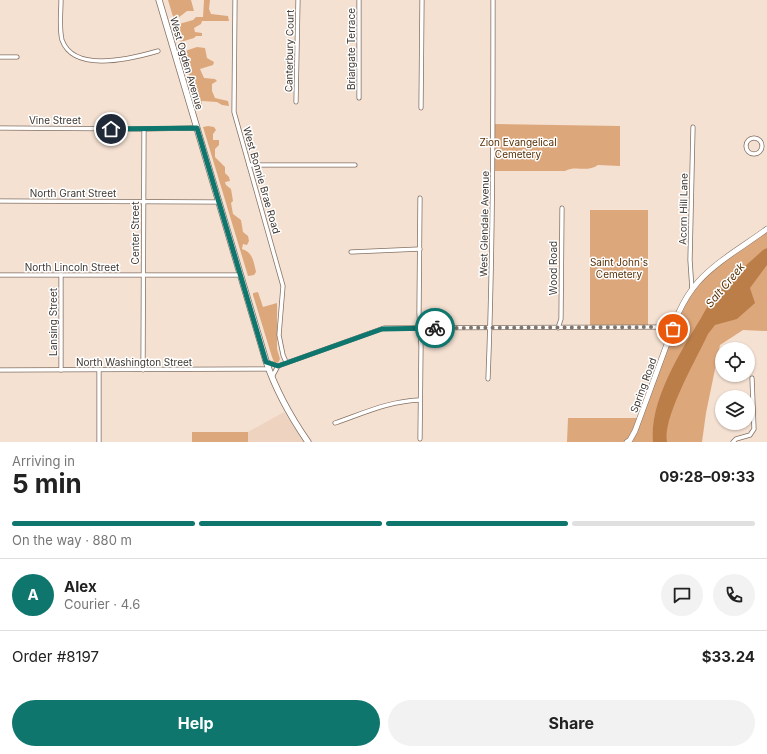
<!DOCTYPE html>
<meta charset="utf-8">
<style>
body{margin:0;font-family:Inter,sans-serif;background:#f2f2f2;color:#222;height:100vh;display:flex;flex-direction:column;font-size:15px;white-space:nowrap}
*{box-sizing:border-box;margin:0}
p{font-size:13px;color:#767676}
.icon{flex:none;width:22px;height:22px;fill:none;stroke:currentColor;stroke-width:2;stroke-linecap:round;stroke-linejoin:round}
.map{position:relative;height:442px;overflow:hidden}
.side{display:flex;flex-direction:column;background:#fff;flex:1}
.side>*{flex:none}
.buttons{position:absolute;left:715px;top:342px;display:grid;gap:8px}
.buttons a{display:grid;place-items:center;width:40px;height:40px;border-radius:50%;background:#fff;box-shadow:0 1px 3px #0004;font-size:20px}
.pin{position:absolute;display:grid;place-items:center;width:34px;height:34px;color:#fff;margin:-17px;border:2px solid #fff;border-radius:50%;box-shadow:0 1px 4px #0007}
.courier{position:absolute;display:grid;place-items:center;width:40px;height:40px;margin:-20px;border:3px solid #0f766e;border-radius:50%;background:#fff;color:#222;box-shadow:0 1px 5px #0007}
.head em{font-style:normal;font-weight:700}
.head div{display:flex;flex-direction:column-reverse}
.head{display:flex;align-items:center;justify-content:space-between;height:68px;padding:0 12px}
h1{font-size:26px;font-weight:700;line-height:30px}
.bar{display:grid;grid-template-columns:repeat(4,1fr);gap:6px 4px;align-content:center;height:48px;padding:0 12px}
.bar i{height:5px;border-radius:3px;background:#e0e0e0}
.bar .selected{background:#0f766e}
.bar p{grid-column:span 4}
.line{display:flex;align-items:center;gap:10px;padding:0 12px;border-top:1px solid #e0e0e0}
.line div{flex:1}
.round{display:grid;place-items:center;flex:none;width:42px;height:42px;border-radius:21px;background:#f2f2f2}
.button{display:flex;gap:8px;margin-top:auto;padding:8px 12px}
.button a{flex:1;height:46px;border-radius:24px;background:#0f766e;color:#fff;font-size:16px;font-weight:700;line-height:46px;text-align:center}
.button a+a{background:#f2f2f2;color:#222}
.map>svg:first-child{display:block}
.built{fill:#eed4c0}
.green{fill:#dda77c}
.water{fill:#bc7e48}
.lines{fill:none;stroke-linecap:round;stroke-linejoin:round}
.street-casing{stroke:#837164;stroke-width:5}
.secondary-casing{stroke:#837164;stroke-width:6}
.primary-casing{stroke:#837164;stroke-width:7}
.street{stroke:#fff;stroke-width:3.5}
.secondary{stroke:#fff;stroke-width:5}
.primary{stroke:#fff;stroke-width:5.5}
.done{stroke:#7f736a;stroke-width:4;stroke-dasharray:0 7.2}
.route{stroke:#0f766e;stroke-width:5}
.labels{text-anchor:middle;stroke-width:3;stroke-linejoin:round;paint-order:stroke}
.street-label{font-size:10px;fill:#3f3832;stroke:#fff}
.park-label{font-size:10px;fill:#582e02;stroke:#fff}
.water-label{font-size:11px;font-style:italic;fill:#572e01;stroke:#fff}
</style>
<div class="map">
<svg width="767" height="442" viewBox="0 0 767 442">
<rect width="100%" height="100%" fill="#f5e1d2"/>
<path class="built" d="M284,412L304,442H248V432Z"/>
<g class="green">
<path d="M168,0H191L194,11H187L178,18L179,24L193,20L196,17H203L204,0H210L209,9L211,14L228,16L229,21H202L201,24L194,28L195,32L202,33V36H196L194,38L184,41L185,46L183,50Z"/>
<path d="M197,47L205,48L207,58L214,62L213,65L200,69L204,78L215,79L217,81L212,84V91L215,98L228,101L229,106L222,105L217,102L202,101V107L198,111L183,52L188,50Z"/>
<path d="M495,124L620,126V166L598,165C587,173 576,165 565,171H494Z"/>
<path d="M208,126L214,127L216,130L213,134V140H219V145L215,149V157L225,167V173L229,177L230,181L225,182L226,185L231,189L233,201L231,203L233,214L241,220L243,232L248,236L249,241L247,245L243,244L242,249C253,252 254,263 256,272L254,275L248,276L203,127Z"/>
<rect x="590" y="210" width="58" height="115"/>
<path d="M767,231V331L743,330L720,345L706,413L702,442H567L568,418H642L679,314L698,283L716,267Z"/>
<path d="M258,292L263,307L277,303V349L280,359L278,363L274,362L272,357L253,295V293Z"/>
<rect x="192" y="432" width="56" height="10"/>
</g>
<path class="water" d="M767,248V265L750,288L755,303L737,319L715,325L708,334C697,358 662,418 667,442H653C649,401 681,351 701,318C705,311 709,303 714,297C728,280 746,266 763,250Z"/>
<g class="lines">
<g class="street-casing">
<g id="street">
<path d="M61,0C61,12 59,28 62,40C74,74 134,58 158,51"/>
<path d="M235,0L234,112L283,286L279,335L283,355L286,362"/>
<path d="M0,57H17"/>
<path d="M359,98V0"/>
<path d="M296,102L298,0"/>
<path d="M421,108L422,0"/>
<path d="M0,128L144,129L143,370"/>
<path d="M144,129L197,128"/>
<circle cx="754" cy="146" r="8"/>
<path d="M249,165H355"/>
<path d="M420,198L419,313L421,346L420,439"/>
<path d="M0,201L218,202"/>
<path d="M351,252L420,249"/>
<path d="M0,275H240"/>
<path d="M692,290L690,260L693,127"/>
<path d="M558,328L561,319L562,208"/>
<path d="M267,362L278,366L384,328L673,327"/>
<path d="M0,370L269,369"/>
<path d="M61,370V275"/>
<path d="M272,377L278,366"/>
<path d="M488,379C493,253 493,126 493,0"/>
<path d="M335,423C364,413 389,401 420,400"/>
<path d="M99,442V370"/>
<path d="M733,442L736,439L750,435L754,429L752,378"/>
</g>
</g>
<g class="secondary-casing">
<path id="secondary" d="M627,442L630,440L635,431L678,314C683,303 690,291 698,282C717,261 744,246 767,229"/>
</g>
<g class="primary-casing">
<path id="primary" d="M159,0L266,361C276,391 290,416 308,442"/>
</g>
<use href="#street" class="street"/>
<use href="#secondary" class="secondary"/>
<use href="#primary" class="primary"/>
</g>
<g class="lines">
<path class="done" d="M435,328L673,327V329"/>
<path class="route" d="M111,129L197,128L266,362L278,366L382,329L435,328"/>
</g>
<g class="labels">
<g class="street-label">
<text transform="translate(351 49) rotate(-90)" y="4">Briargate Terrace</text>
<text transform="translate(289 51) rotate(-89)" y="4">Canterbury Court</text>
<text transform="translate(187 63) rotate(74)" y="4">West Ogden Avenue</text>
<text x="55" y="124">Vine Street</text>
<text transform="translate(262 180) rotate(74)" y="4">West Bonnie Brae Road</text>
<text x="73" y="197">North Grant Street</text>
<text transform="translate(683 209) rotate(-89)" y="4">Acorn Hill Lane</text>
<text transform="translate(484 224) rotate(-89)" y="4">West Glendale Avenue</text>
<text transform="translate(135 233) rotate(-90)" y="4">Center Street</text>
<text x="72" y="271">North Lincoln Street</text>
<text transform="translate(553 268) rotate(-90)" y="4">Wood Road</text>
<text transform="translate(53 322) rotate(-90)" y="4">Lansing Street</text>
<text x="134" y="366">North Washington Street</text>
<text transform="translate(643 385) rotate(-70)" y="4">Spring Road</text>
</g>
<g class="park-label">
<text x="518" y="146">Zion Evangelical<tspan x="518" dy="12">Cemetery</tspan></text>
<text x="619" y="266">Saint John's<tspan x="619" dy="12">Cemetery</tspan></text>
</g>
<g class="water-label">
<text transform="translate(725 285) rotate(-50)" y="4">Salt Creek</text>
</g>
</g>
</svg>
<div class="buttons">
<a><svg class="icon" aria-label="locate" viewBox="0 0 24 24"><circle cx="12" cy="12" r="6"/><path d="M12 2v4M12 18v4M2 12h4M18 12h4"/></svg></a>
<a><svg class="icon" aria-label="layers" viewBox="0 0 24 24"><path d="M12 4l9 5-9 5-9-5zM3 14l9 5 9-5"/></svg></a>
</div>
<div class="pin" style="left:673px;top:329px;background:#ea580c"><svg class="icon" aria-label="bag" viewBox="0 0 24 24"><path d="M5 8h14l-1 12H6zM9 8a3 3 0 0 1 6 0"/></svg></div>
<div class="pin" style="left:111px;top:129px;background:#1f2937"><svg class="icon" aria-label="home" viewBox="0 0 24 24"><path d="M3 11l9-7 9 7M6 9v11h12V9"/></svg></div>
<div class="courier" style="left:435px;top:328px"><svg class="icon" aria-label="bike" viewBox="0 0 24 24"><circle cx="6" cy="16" r="4"/><circle cx="18" cy="16" r="4"/><path d="M6 16l4-8h5l3 8M10 8l3 8H6M13 5h3"/></svg></div>
</div>
<section class="side">
<div class="head"><div><h1>5 min</h1><p>Arriving in</p></div><em>09:28–09:33</em></div>
<div class="bar"><i class="selected"></i><i class="selected"></i><i class="selected"></i><i></i><p>On the way · 880 m</p></div>
<div class="line" style="height:72px"><b class="round" style="background:#0f766e;color:#fff">A</b><div><b>Alex</b><p>Courier · 4.6</p></div><a class="round"><svg class="icon" aria-label="chat" viewBox="0 0 24 24"><path d="M4 5h16v11H9l-5 4z"/></svg></a><a class="round"><svg class="icon" aria-label="phone" viewBox="0 0 24 24"><path d="M5 4h4l2 5-3 2q2 4 5 5l2-3 5 2v4C11 20 4 13 5 4z"/></svg></a></div>
<div class="line" style="height:52px"><div>Order #8197</div><b>$33.24</b></div>
<div class="button"><a>Help</a><a>Share</a></div>
</section>
